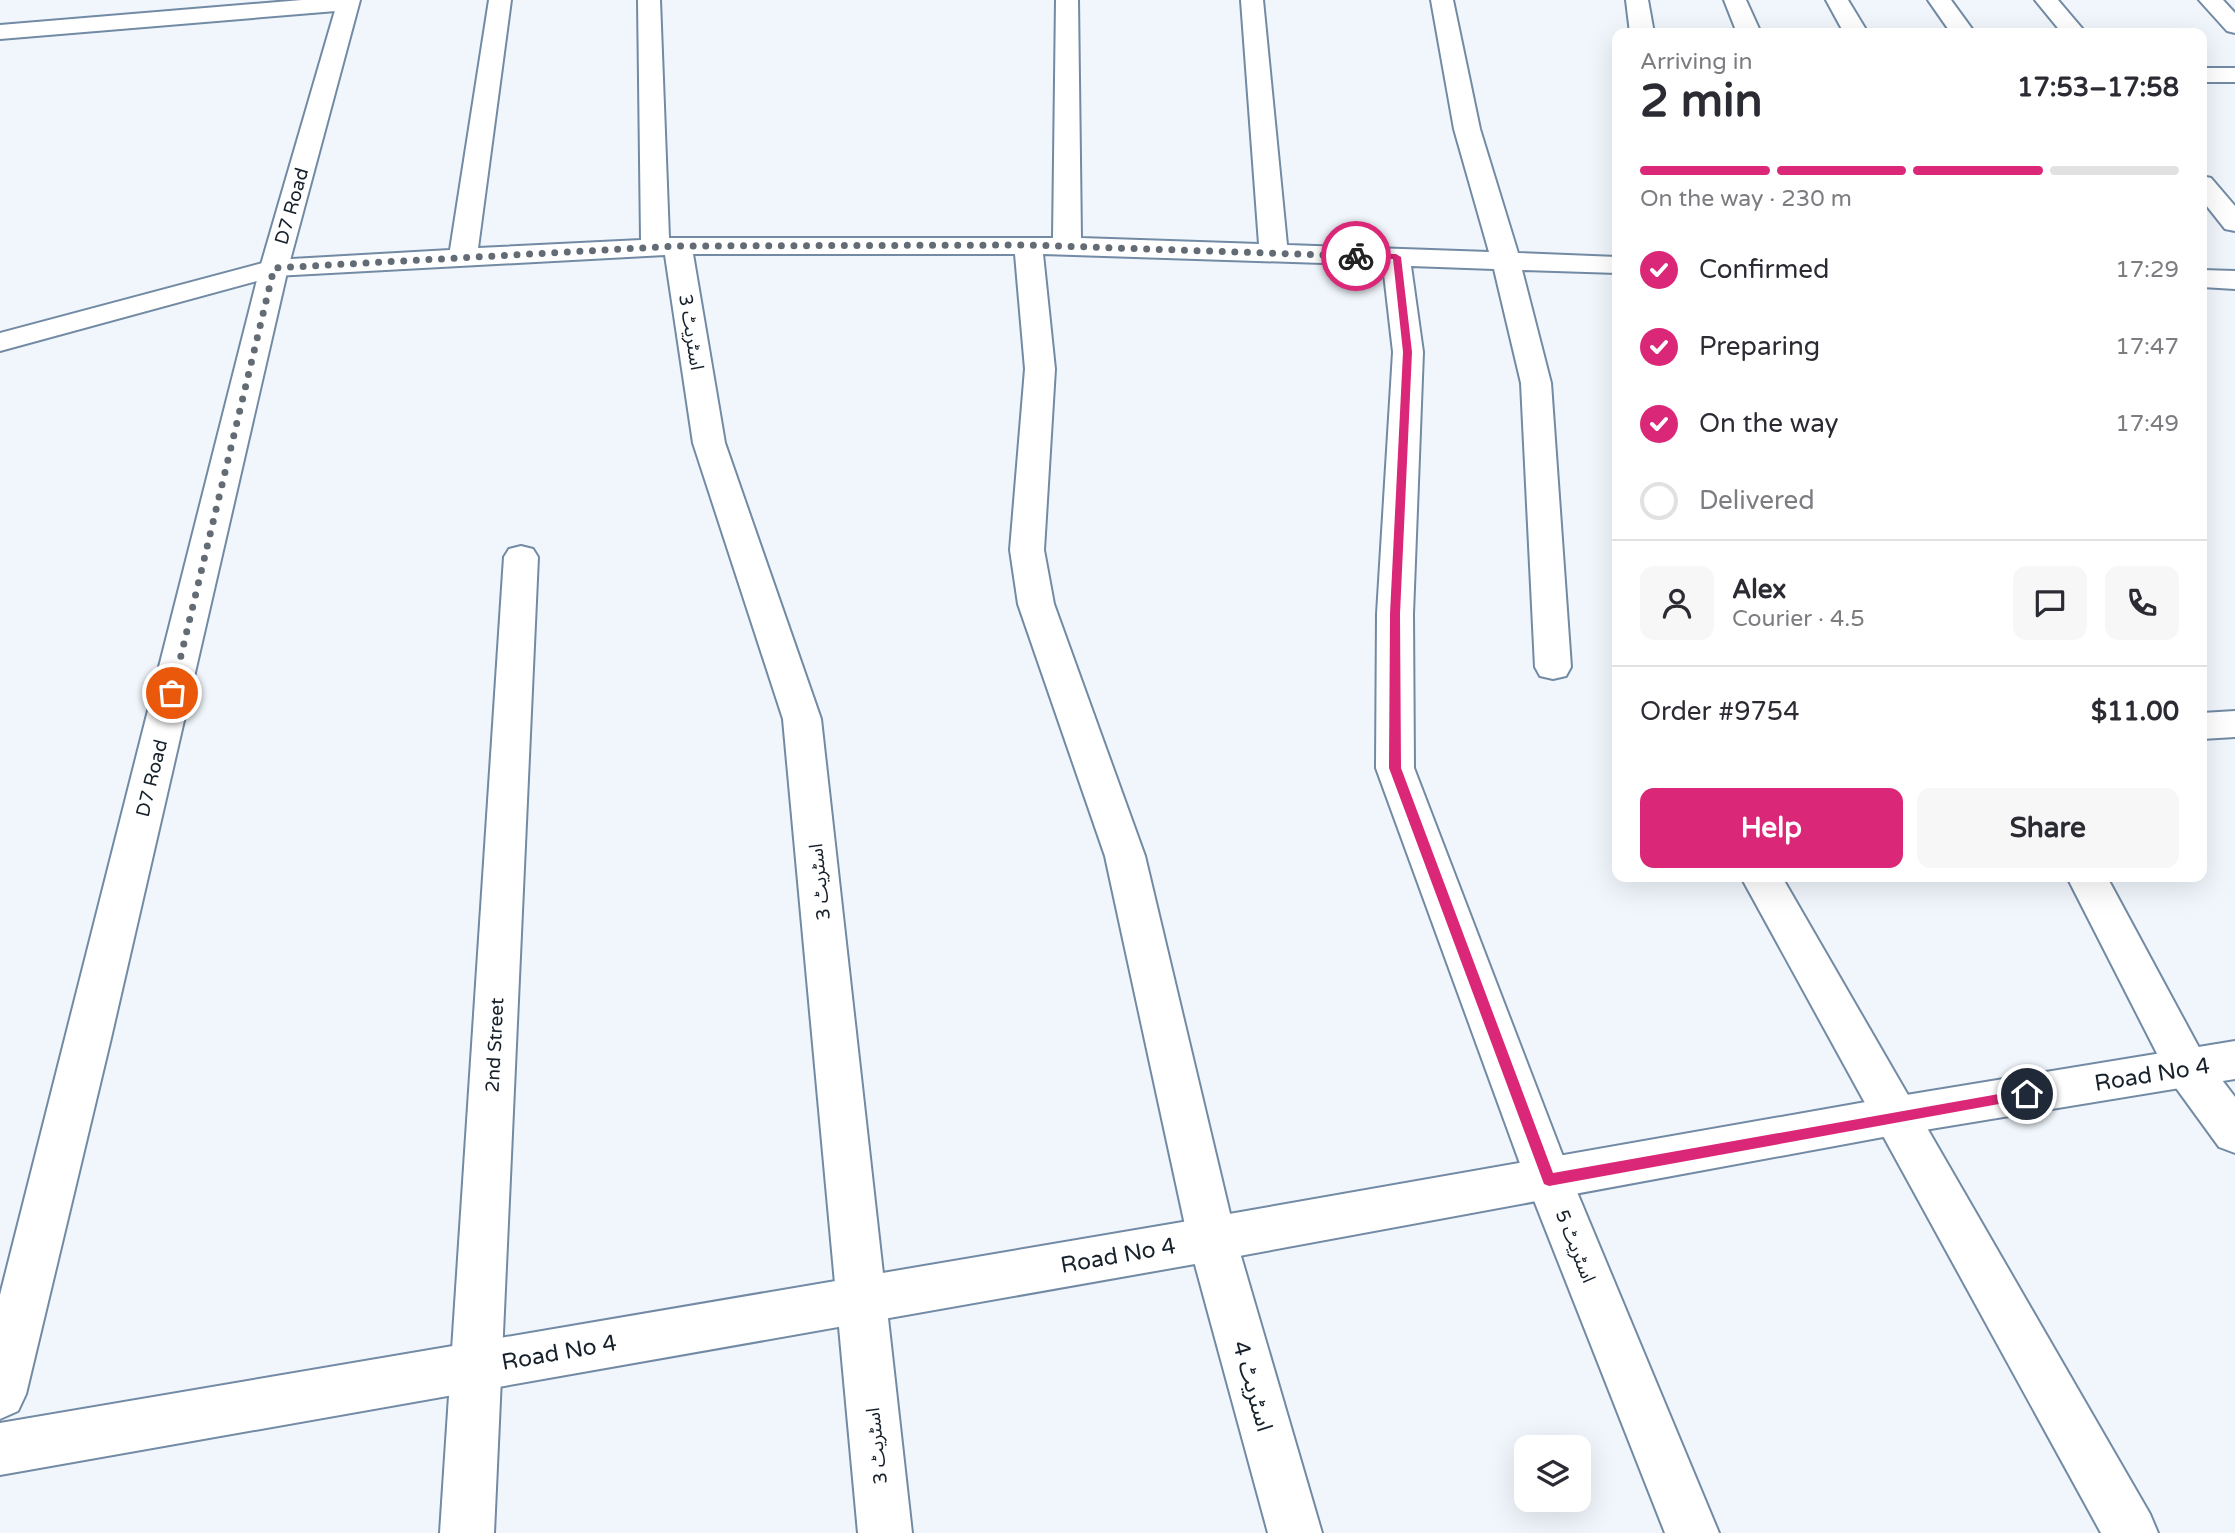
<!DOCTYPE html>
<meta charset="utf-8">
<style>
body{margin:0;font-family:"Varela Round","Noto Sans Arabic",sans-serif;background:#f7f7f7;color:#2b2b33;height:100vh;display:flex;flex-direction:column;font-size:26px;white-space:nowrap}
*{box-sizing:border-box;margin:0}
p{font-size:23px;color:#7c7c81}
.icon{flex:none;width:38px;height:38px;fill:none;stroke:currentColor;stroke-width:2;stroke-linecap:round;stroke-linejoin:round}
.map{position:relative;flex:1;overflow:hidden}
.drawer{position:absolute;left:1612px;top:28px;width:595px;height:854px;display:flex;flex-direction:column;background:#fff;border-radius:14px;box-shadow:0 7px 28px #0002}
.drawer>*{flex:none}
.fabs{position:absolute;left:1514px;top:1435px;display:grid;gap:14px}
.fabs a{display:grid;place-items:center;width:77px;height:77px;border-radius:14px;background:#fff;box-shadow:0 7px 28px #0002;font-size:35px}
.pin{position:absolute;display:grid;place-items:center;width:60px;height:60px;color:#fff;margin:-30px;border:4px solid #fff;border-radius:50%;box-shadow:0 2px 7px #0007}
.courier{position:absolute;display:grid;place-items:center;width:70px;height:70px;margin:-35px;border:5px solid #db2777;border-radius:50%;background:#fff;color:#222;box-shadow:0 2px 9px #0007}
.head em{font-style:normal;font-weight:700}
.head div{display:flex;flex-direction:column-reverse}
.head{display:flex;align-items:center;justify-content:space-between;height:119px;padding:0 28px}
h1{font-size:46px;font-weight:700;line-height:52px}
.bar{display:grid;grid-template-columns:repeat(4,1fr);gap:10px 7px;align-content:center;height:84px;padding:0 28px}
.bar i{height:9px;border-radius:5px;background:#e1e1e2}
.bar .selected{background:#db2777}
.bar p{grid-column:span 4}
.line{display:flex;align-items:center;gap:18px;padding:0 28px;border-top:2px solid #e1e1e2}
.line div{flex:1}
.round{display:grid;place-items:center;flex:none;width:74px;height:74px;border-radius:14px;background:#f7f7f7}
ol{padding:0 28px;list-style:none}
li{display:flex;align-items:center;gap:21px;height:77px}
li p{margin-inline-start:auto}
li .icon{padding:7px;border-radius:50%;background:#db2777;color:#fff;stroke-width:4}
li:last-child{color:#7c7c81}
li i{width:38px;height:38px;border:4px solid #e1e1e2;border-radius:50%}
.primary-button{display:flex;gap:14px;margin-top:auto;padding:14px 28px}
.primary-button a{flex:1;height:80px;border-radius:14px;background:#db2777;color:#fff;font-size:28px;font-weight:700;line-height:80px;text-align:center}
.primary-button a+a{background:#f7f7f7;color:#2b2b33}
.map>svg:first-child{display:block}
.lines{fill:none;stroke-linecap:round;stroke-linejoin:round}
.street-casing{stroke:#728aa4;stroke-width:4}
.secondary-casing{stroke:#728aa4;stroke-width:4}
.street{fill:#fff;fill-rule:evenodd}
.secondary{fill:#fff;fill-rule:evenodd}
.route{fill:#db2777}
.done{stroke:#636c74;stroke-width:7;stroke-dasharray:0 12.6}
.labels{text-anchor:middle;stroke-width:5;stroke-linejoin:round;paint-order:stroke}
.street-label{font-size:19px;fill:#17212b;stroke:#fff}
.near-street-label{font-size:23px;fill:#17212b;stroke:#fff}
</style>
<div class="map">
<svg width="2235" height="1533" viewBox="0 0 2235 1533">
<rect width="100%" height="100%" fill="#f0f6fc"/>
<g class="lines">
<g class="street-casing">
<g id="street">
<path d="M302,0H357L359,3L356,8L348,10L0,39V25Z"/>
<path d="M489,0H511L478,248L641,240L638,0H660L669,238H1053L1056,0H1078L1081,238L1259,244L1241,0H1263L1287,245L1489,252L1454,129L1431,0H1453L1480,129L1518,253L1617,257V273L1522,270L1551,383L1571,667L1566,676L1553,679L1540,676L1535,667L1521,383L1494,269L1411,266L1423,352L1413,614L1414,768L1572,1180L1719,1533H1665L1526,1180L1376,768L1377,614L1393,352L1383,265L1043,254L1055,369L1044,550L1054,604L1145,856L1236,1239L1322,1533H1268L1188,1239L1105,856L1018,604L1010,550L1025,369L1015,254H693L725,443L821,719L912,1533H858L783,719L693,443L665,255L275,276L0,351V333L274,260L450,250Z"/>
<path d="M1626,0H1648L1654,33H1630Z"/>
<path d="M1724,0H1746L1761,33H1737Z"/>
<path d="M1826,0H1848L1868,33H1844Z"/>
<path d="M1928,0H1951L1975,33H1951Z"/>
<path d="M2035,0H2058L2086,33H2062Z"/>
<path d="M2199,0H2223L2235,13V33L2227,31Z"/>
<rect x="2202" y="68" width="33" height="14"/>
<path d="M2202,176L2211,178L2235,206V231L2225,229L2202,200Z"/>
<path d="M2202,270L2235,271V289L2202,287Z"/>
<path d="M521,546L533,549L538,557L494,1533H440L504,557L509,549Z"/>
<path d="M2235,711V737L2202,739V713Z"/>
<path d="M1741,877H1782L2150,1514L2158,1533H2101Z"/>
<path d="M2067,877H2107L2203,1055L2235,1097V1153L2219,1147L2171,1081Z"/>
</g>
</g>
<g class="secondary-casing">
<g id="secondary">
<path d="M338,0H360L288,268L111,1038L26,1394L18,1411L0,1419V1295L260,268Z"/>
<path d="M2235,1041V1079L1894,1135L1212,1261L0,1475V1423L1212,1217L1894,1097Z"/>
</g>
</g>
<use href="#street" class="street"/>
<use href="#secondary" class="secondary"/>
</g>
<path class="route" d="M1356,253L1396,254L1401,257L1412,352L1400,614L1401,768L1553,1173L2027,1089L2034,1094L2032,1098L1549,1186L1544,1184L1389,768L1390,614L1403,352L1393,259L1354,257Z"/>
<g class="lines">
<path class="done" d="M172,693L274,268L678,246L1028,245L1356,256"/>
</g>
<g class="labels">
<g class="street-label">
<text transform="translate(291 206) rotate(-74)" y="7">D7 Road</text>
<text transform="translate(692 332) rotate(81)" y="7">اسٹریٹ 3</text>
<text transform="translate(151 778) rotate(-76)" y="7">D7 Road</text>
<text transform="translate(819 882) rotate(-96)" y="7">اسٹریٹ 3</text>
<text transform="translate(494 1045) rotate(-87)" y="7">2nd Street</text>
<text transform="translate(1576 1246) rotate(68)" y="7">اسٹریٹ 5</text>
<text transform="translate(876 1446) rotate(-96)" y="7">اسٹریٹ 3</text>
</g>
<g class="near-street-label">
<text transform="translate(2152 1074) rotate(-9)" y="8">Road No 4</text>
<text transform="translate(1118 1255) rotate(-10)" y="8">Road No 4</text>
<text transform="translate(559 1352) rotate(-10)" y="8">Road No 4</text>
<text transform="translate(1253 1386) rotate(74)" y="8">اسٹریٹ 4</text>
</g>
</g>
</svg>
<div class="fabs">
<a><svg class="icon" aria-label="layers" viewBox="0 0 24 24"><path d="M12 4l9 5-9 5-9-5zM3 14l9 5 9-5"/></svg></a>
</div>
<div class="pin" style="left:172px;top:693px;background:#ea580c"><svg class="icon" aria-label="bag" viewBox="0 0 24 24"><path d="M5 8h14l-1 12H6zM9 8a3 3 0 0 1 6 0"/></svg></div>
<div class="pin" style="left:2027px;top:1094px;background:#1f2937"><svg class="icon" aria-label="home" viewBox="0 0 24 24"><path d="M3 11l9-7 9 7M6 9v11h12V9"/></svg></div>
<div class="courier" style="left:1356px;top:256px"><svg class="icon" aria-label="bike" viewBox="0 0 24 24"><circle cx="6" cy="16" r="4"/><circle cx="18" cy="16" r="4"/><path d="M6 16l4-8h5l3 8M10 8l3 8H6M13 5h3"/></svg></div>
<section class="drawer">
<div class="head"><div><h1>2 min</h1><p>Arriving in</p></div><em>17:53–17:58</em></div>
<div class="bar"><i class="selected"></i><i class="selected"></i><i class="selected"></i><i></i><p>On the way · 230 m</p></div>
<ol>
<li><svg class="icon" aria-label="check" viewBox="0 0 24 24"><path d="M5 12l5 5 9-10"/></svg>Confirmed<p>17:29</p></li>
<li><svg class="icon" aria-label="check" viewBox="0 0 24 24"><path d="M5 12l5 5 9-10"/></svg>Preparing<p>17:47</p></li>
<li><svg class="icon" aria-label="check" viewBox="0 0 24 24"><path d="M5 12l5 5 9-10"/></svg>On the way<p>17:49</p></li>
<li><i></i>Delivered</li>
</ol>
<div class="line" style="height:126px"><a class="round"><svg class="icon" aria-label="person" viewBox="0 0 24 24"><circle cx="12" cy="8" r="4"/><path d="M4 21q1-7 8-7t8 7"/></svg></a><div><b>Alex</b><p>Courier · 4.5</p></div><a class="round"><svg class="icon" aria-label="chat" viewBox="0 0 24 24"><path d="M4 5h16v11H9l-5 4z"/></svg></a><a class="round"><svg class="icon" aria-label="phone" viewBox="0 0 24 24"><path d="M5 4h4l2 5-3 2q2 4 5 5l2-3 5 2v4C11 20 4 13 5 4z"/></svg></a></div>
<div class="line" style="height:91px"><div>Order #9754</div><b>$11.00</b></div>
<div class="primary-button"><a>Help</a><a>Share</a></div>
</section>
</div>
